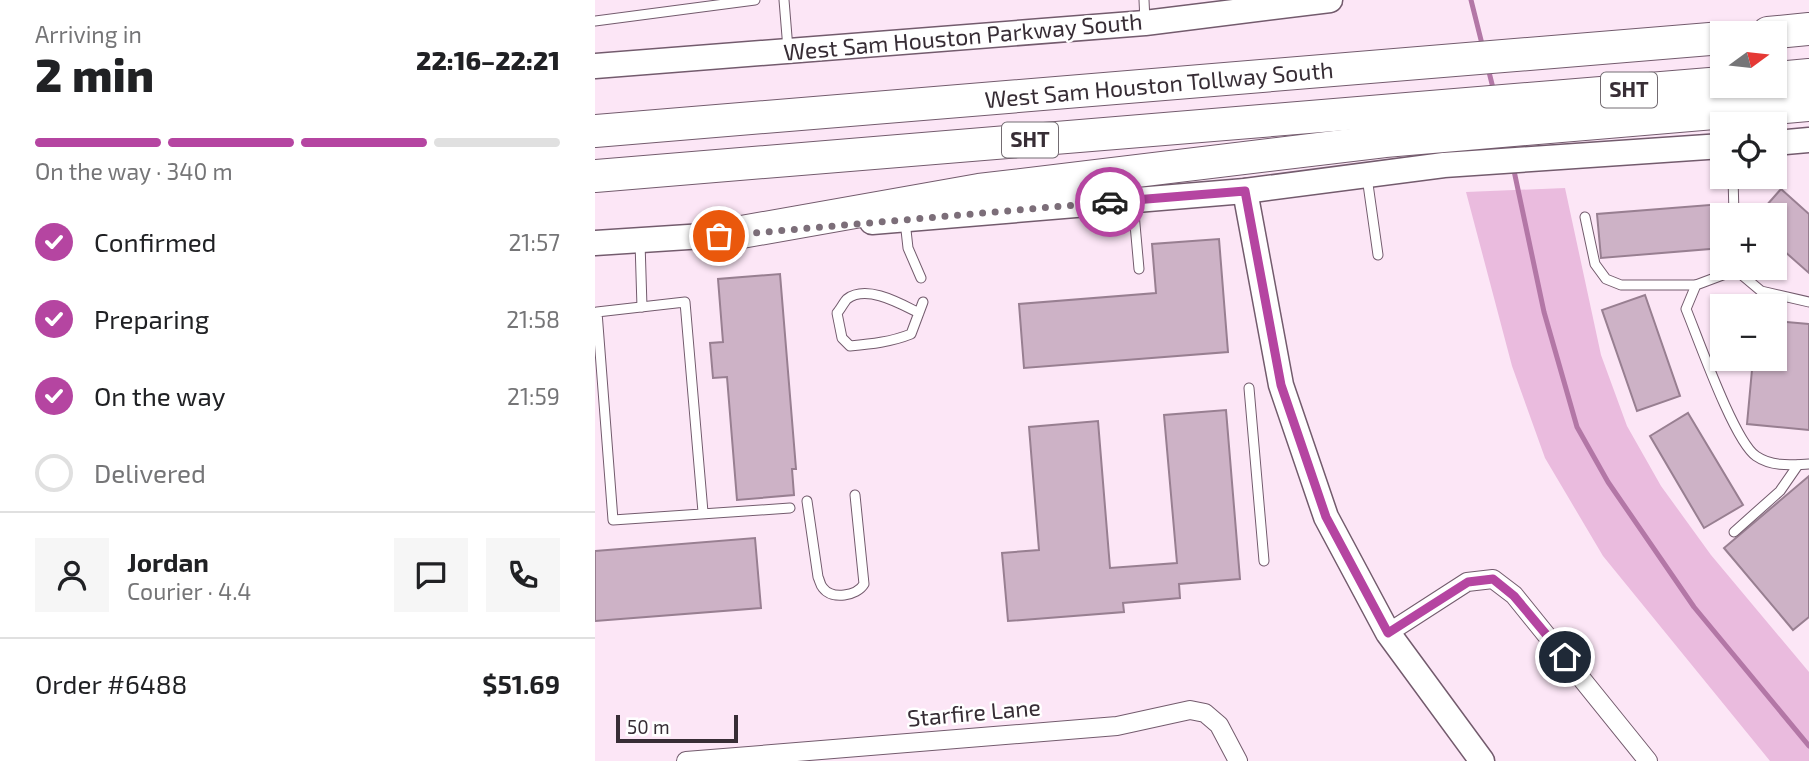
<!DOCTYPE html>
<meta charset="utf-8">
<style>
body{margin:0;font-family:"Exo 2",sans-serif;background:#f6f6f6;color:#202124;height:100vh;display:flex;flex-direction:column;font-size:26px;white-space:nowrap}
*{box-sizing:border-box;margin:0}
p{font-size:23px;color:#757577}
.icon{flex:none;width:38px;height:38px;fill:none;stroke:currentColor;stroke-width:2;stroke-linecap:round;stroke-linejoin:round}
.map{position:relative;flex:1;overflow:hidden}
.panel{display:flex;flex-direction:column;background:#fff;width:595px}
.panel>*{flex:none}
.needle{width:46px;rotate:75deg}
.tools{position:absolute;left:1115px;top:21px;display:grid;gap:14px}
.tools a{display:grid;place-items:center;width:77px;height:77px;border-radius:0px;background:#fff;box-shadow:0 2px 5px #0004;font-size:35px}
.scale{position:absolute;left:21px;bottom:18px;width:122px;box-sizing:border-box;padding-left:7px;border:4px solid #372d35;border-top:0;font-size:19px;line-height:24px;white-space:nowrap;color:#372d35;-webkit-text-stroke:5px #fff;paint-order:stroke}
.pin{position:absolute;display:grid;place-items:center;width:60px;height:60px;color:#fff;margin:-30px;border:4px solid #fff;border-radius:50%;box-shadow:0 2px 7px #0007}
.courier{position:absolute;display:grid;place-items:center;width:70px;height:70px;margin:-35px;border:5px solid #b545a1;border-radius:50%;background:#fff;color:#222;box-shadow:0 2px 9px #0007}
.overview em{font-style:normal;font-weight:800}
.overview div{display:flex;flex-direction:column-reverse}
.overview{display:flex;align-items:center;justify-content:space-between;height:119px;padding:0 35px}
h1{font-size:46px;font-weight:800;line-height:52px}
.bar{display:grid;grid-template-columns:repeat(4,1fr);gap:10px 7px;align-content:center;height:84px;padding:0 35px}
.bar i{height:9px;border-radius:5px;background:#e0e0e0}
.bar .active{background:#b545a1}
.bar p{grid-column:span 4}
.line{display:flex;align-items:center;gap:18px;padding:0 35px;border-top:2px solid #e0e0e0}
.line div{flex:1}
.round{display:grid;place-items:center;flex:none;width:74px;height:74px;border-radius:0px;background:#f6f6f6}
ol{padding:0 35px;list-style:none}
li{display:flex;align-items:center;gap:21px;height:77px}
li p{margin-inline-start:auto}
li .icon{padding:7px;border-radius:50%;background:#b545a1;color:#fff;stroke-width:4}
li:last-child{color:#757577}
li i{width:38px;height:38px;border:4px solid #e0e0e0;border-radius:50%}
main{display:flex;flex:1;min-height:0}
.map>svg:first-child{display:block}
.green{fill:#eabbde}
.lines{fill:none;stroke-linecap:round;stroke-linejoin:round}
.stream{stroke:#b377a6;stroke-width:5}
.building{fill:#cdb2c6;stroke:#987f91;stroke-width:2}
.lane-casing{stroke:#735b6d;stroke-width:11}
.street-casing{stroke:#735b6d;stroke-width:20}
.secondary-casing{stroke:#735b6d;stroke-width:27}
.highway-casing{stroke:#735b6d;stroke-width:34}
.lane{stroke:#fff;stroke-width:9}
.street{stroke:#fff;stroke-width:18}
.secondary{stroke:#fff;stroke-width:24}
.highway{stroke:#fff;stroke-width:32}
.done{stroke:#7c6e79;stroke-width:7;stroke-dasharray:0 12.6}
.route{stroke:#b545a1;stroke-width:9}
.labels{text-anchor:middle;stroke-width:5;stroke-linejoin:round;paint-order:stroke}
.shield{fill:#fff;stroke:#736c72;stroke-width:2}
.shield-label{font-size:21px;font-weight:bold;fill:#372d35}
.street-label{font-size:23px;fill:#372d35;stroke:#fff}
</style>
<main>
<section class="panel">
<div class="overview"><div><h1>2 min</h1><p>Arriving in</p></div><em>22:16–22:21</em></div>
<div class="bar"><i class="active"></i><i class="active"></i><i class="active"></i><i></i><p>On the way · 340 m</p></div>
<ol>
<li><svg class="icon" aria-label="check" viewBox="0 0 24 24"><path d="M5 12l5 5 9-10"/></svg>Confirmed<p>21:57</p></li>
<li><svg class="icon" aria-label="check" viewBox="0 0 24 24"><path d="M5 12l5 5 9-10"/></svg>Preparing<p>21:58</p></li>
<li><svg class="icon" aria-label="check" viewBox="0 0 24 24"><path d="M5 12l5 5 9-10"/></svg>On the way<p>21:59</p></li>
<li><i></i>Delivered</li>
</ol>
<div class="line" style="height:126px"><a class="round"><svg class="icon" aria-label="person" viewBox="0 0 24 24"><circle cx="12" cy="8" r="4"/><path d="M4 21q1-7 8-7t8 7"/></svg></a><div><b>Jordan</b><p>Courier · 4.4</p></div><a class="round"><svg class="icon" aria-label="chat" viewBox="0 0 24 24"><path d="M4 5h16v11H9l-5 4z"/></svg></a><a class="round"><svg class="icon" aria-label="phone" viewBox="0 0 24 24"><path d="M5 4h4l2 5-3 2q2 4 5 5l2-3 5 2v4C11 20 4 13 5 4z"/></svg></a></div>
<div class="line" style="height:91px"><div>Order #6488</div><b>$51.69</b></div>
</section>
<div class="map">
<svg width="1214" height="761" viewBox="0 0 1214 761">
<rect width="100%" height="100%" fill="#fce6f6"/>
<path class="green" d="M970,188L1006,355L1032,426L1066,486L1116,555L1214,672V761H1175L1008,556L950,458L917,366L871,192Z"/>
<g class="lines">
<g class="stream">
<path d="M876,0L888,48"/>
<path d="M893,68L899,92"/>
<path d="M918,166L949,312L982,427L1013,482L1099,607L1214,746"/>
</g>
</g>
<g class="building">
<path d="M1186,189L1214,214V273L1180,243V215H1163Z"/>
<path d="M1127,204V248L1006,258L1002,214Z"/>
<path d="M624,239L633,352L429,368L424,304L561,293L557,244Z"/>
<path d="M185,274L201,469H197L199,495L142,500L132,377L118,378L115,343L128,342L123,279Z"/>
<path d="M1050,295L1085,396L1042,411L1007,310Z"/>
<path d="M1180,321L1214,324V430L1152,424L1158,359H1180Z"/>
<path d="M631,410L645,579L584,584L585,598L528,603L529,612L413,621L407,553L444,550L434,427L503,421L515,568L582,563L569,415Z"/>
<path d="M1093,413L1148,505L1109,528L1055,436Z"/>
<path d="M1214,476V617L1198,630L1129,548Z"/>
<path d="M160,538L166,608L0,621V551Z"/>
</g>
<g class="lines">
<g class="lane-casing">
<g id="lane">
<path d="M189,0L193,49"/>
<path d="M549,0L550,21"/>
<path d="M0,21L160,0"/>
<path d="M772,177L783,255"/>
<path d="M1138,177L1139,215"/>
<path d="M538,202L544,269"/>
<path d="M990,217L1000,264L1011,279L1026,285H1101"/>
<path d="M310,221L313,248L326,278"/>
<path d="M45,242L47,307"/>
<path d="M1214,302L1166,291L1141,270L1101,285L1091,309C1103,338 1139,441 1161,456C1177,467 1196,465 1214,464"/>
<path d="M324,313C306,304 272,284 252,299C249,302 245,310 242,313L247,338L255,346C276,344 296,342 316,334L328,302"/>
<path d="M654,388L669,561"/>
<path d="M212,501L223,577C225,581 225,585 228,588C237,600 262,596 269,584L260,495"/>
<path d="M108,512L90,302L2,312L18,520L195,508"/>
<path d="M1139,532L1185,491L1203,465"/>
</g>
</g>
<g class="street-casing">
<g id="street">
<path d="M793,633L872,582L898,579L919,595L1053,761"/>
<path d="M91,761L522,726L595,710L610,713L624,725L643,761"/>
</g>
</g>
<g class="secondary-casing">
<g id="secondary">
<path d="M0,66L550,23L735,0"/>
<path d="M1180,143L1214,140"/>
<path d="M650,191L686,385L731,517L793,633L887,761"/>
<path d="M277,222L650,191L849,165L1127,146"/>
<path d="M0,243L140,234"/>
</g>
</g>
<g class="highway-casing">
<g id="highway">
<path d="M1173,33L1214,29"/>
<path d="M1180,78L1214,75"/>
<path d="M0,131L1127,38"/>
<path d="M0,176L1127,83"/>
<path d="M124,236L384,190L790,141L1214,105"/>
</g>
</g>
<use href="#lane" class="lane"/>
<use href="#street" class="street"/>
<use href="#secondary" class="secondary"/>
<use href="#highway" class="highway"/>
</g>
<g class="lines">
<path class="done" d="M124,236L515,202"/>
<path class="route" d="M515,202L650,191L686,385L731,517L793,633L873,582L898,579L919,596L970,657"/>
</g>
<g class="labels">
<g class="shield">
<rect x="1006" y="72.5" width="56" height="35" rx="5"/>
<rect x="407" y="122.5" width="56" height="35" rx="5"/>
</g>
<g class="shield-label">
<text x="1034" y="97">SHT</text>
<text x="435" y="147">SHT</text>
</g>
<g class="street-label">
<text transform="translate(368 37) rotate(-5)" y="8">West Sam Houston Parkway South</text>
<text transform="translate(564 85) rotate(-5)" y="8">West Sam Houston Tollway South</text>
<text transform="translate(379 713) rotate(-5)" y="8">Starfire Lane</text>
</g>
</g>
</svg>
<div class="tools">
<a><svg class="needle" viewBox="-14 -14 28 28"><path d="M0-13l5 13h-10z" fill="#e53935"/><path d="M0 13l5-13h-10z" fill="#757577"/></svg></a>
<a><svg class="icon" aria-label="locate" viewBox="0 0 24 24"><circle cx="12" cy="12" r="6"/><path d="M12 2v4M12 18v4M2 12h4M18 12h4"/></svg></a>
<a>+</a>
<a>−</a>
</div>
<div class="scale">50 m</div>
<div class="pin" style="left:124px;top:236px;background:#ea580c"><svg class="icon" aria-label="bag" viewBox="0 0 24 24"><path d="M5 8h14l-1 12H6zM9 8a3 3 0 0 1 6 0"/></svg></div>
<div class="pin" style="left:970px;top:657px;background:#1f2937"><svg class="icon" aria-label="home" viewBox="0 0 24 24"><path d="M3 11l9-7 9 7M6 9v11h12V9"/></svg></div>
<div class="courier" style="left:515px;top:202px"><svg class="icon" aria-label="car" viewBox="0 0 24 24"><path d="M5 17H2v-5l4-1 3-4h7l3 4 3 1v5h-3M9 17h6M6 11h13"/><circle cx="7" cy="17" r="2"/><circle cx="17" cy="17" r="2"/></svg></div>
</div>
</main>
